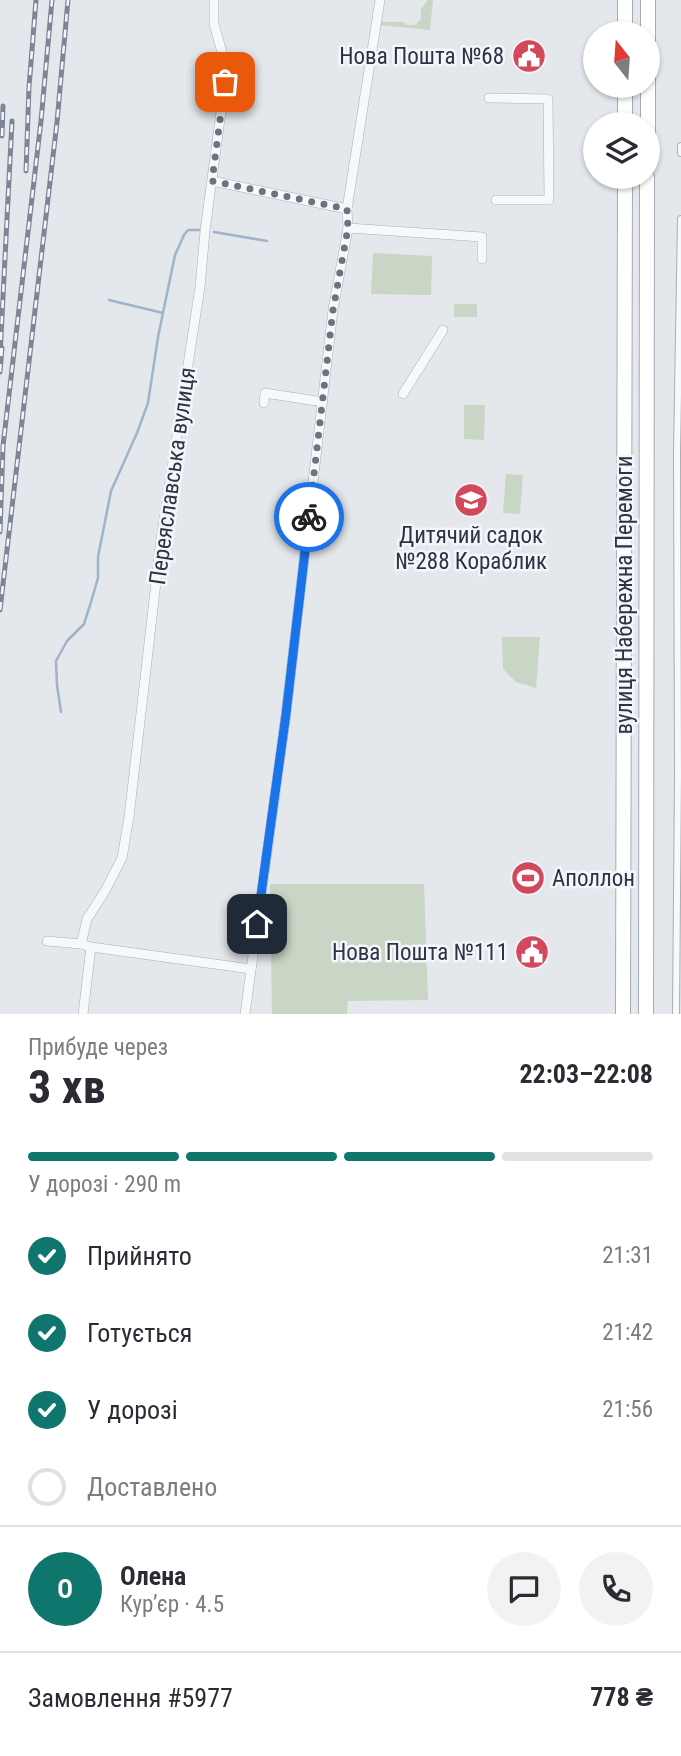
<!DOCTYPE html>
<html lang="uk">
<meta charset="utf-8">
<style>
body{margin:0;font-family:"Roboto Condensed",sans-serif;background:#f2f2f3;color:#2b2b33;height:100vh;display:flex;flex-direction:column;font-size:26px;white-space:nowrap}
*{box-sizing:border-box;margin:0}
p{font-size:23px;color:#7c7c81}
.icon{flex:none;width:38px;height:38px;fill:none;stroke:currentColor;stroke-width:2;stroke-linecap:round;stroke-linejoin:round}
.map{position:relative;height:1014px;overflow:hidden}
.details{display:flex;flex-direction:column;background:#fff;flex:1}
.details>*{flex:none}
.needle{width:46px;rotate:343deg}
.buttons{position:absolute;left:583px;top:21px;display:grid;gap:14px}
.buttons a{display:grid;place-items:center;width:77px;height:77px;border-radius:50%;background:#fff;box-shadow:0 2px 5px #0004;font-size:35px}
.pin{position:absolute;display:grid;place-items:center;width:60px;height:60px;color:#fff;margin:-30px;border-radius:14px;box-shadow:0 4px 10px #0006}
.courier{position:absolute;display:grid;place-items:center;width:70px;height:70px;margin:-35px;border:5px solid #1a73e8;border-radius:50%;background:#fff;color:#222;box-shadow:0 2px 9px #0007}
.headline em{font-style:normal;font-weight:700}
.headline div{display:flex;flex-direction:column-reverse}
.headline{display:flex;align-items:center;justify-content:space-between;height:119px;padding:0 28px}
h1{font-size:46px;font-weight:700;line-height:52px}
.bar{display:grid;grid-template-columns:repeat(4,1fr);gap:10px 7px;align-content:center;height:84px;padding:0 28px}
.bar i{height:9px;border-radius:5px;background:#e1e1e2}
.bar .selected{background:#0f766e}
.bar p{grid-column:span 4}
.line{display:flex;align-items:center;gap:18px;padding:0 28px;border-top:2px solid #e1e1e2}
.line div{flex:1}
.round{display:grid;place-items:center;flex:none;width:74px;height:74px;border-radius:37px;background:#f2f2f3}
ol{padding:0 28px;list-style:none}
li{display:flex;align-items:center;gap:21px;height:77px}
li p{margin-inline-start:auto}
li .icon{padding:7px;border-radius:50%;background:#0f766e;color:#fff;stroke-width:4}
li:last-child{color:#7c7c81}
li i{width:38px;height:38px;border:4px solid #e1e1e2;border-radius:50%}
.map>svg:first-child{display:block}
.green{fill:#c9d6c5}
.lines{fill:none;stroke-linecap:round;stroke-linejoin:round}
.stream{stroke:#9fb4cc;stroke-width:2.5}
.pedestrian-casing{stroke:#a9aeb7;stroke-width:8}
.minor-casing{stroke:#a9aeb7;stroke-width:10}
.primary-casing{stroke:#a3abb8;stroke-width:16}
.pedestrian{stroke:#f7f8fa;stroke-width:6}
.minor{stroke:#f7f8fa;stroke-width:9}
.primary{stroke:#fff;stroke-width:14}
.rail-casing{stroke:#7d8696;stroke-width:5}
.rail{stroke:#f4f6f9;stroke-width:2.5;stroke-dasharray:8;stroke-linecap:butt}
.done{stroke:#6c737f;stroke-width:7;stroke-dasharray:0 12.6}
.route{stroke:#1a73e8;stroke-width:9}
.labels{text-anchor:middle;stroke-width:5;stroke-linejoin:round;paint-order:stroke}
.poi-label{font-size:23px;fill:#2b3445;stroke:#f4f6f9;text-anchor:end}
.street-label{font-size:23px;fill:#2b3445;stroke:#f4f6f9}
</style>
<div class="map">
<svg width="681" height="1014" viewBox="0 0 681 1014">
<rect width="100%" height="100%" fill="#e4e7ec"/>
<g class="green">
<path d="M428,0H433L430,30L380,25L381,22H403L407,25H415L421,19V9Z"/>
<path d="M373,253L432,256L431,295L371,294Z"/>
<rect x="454" y="304" width="23" height="13"/>
<path d="M464,405H485L484,440L464,439Z"/>
<path d="M506,474L523,475L520,514L503,513Z"/>
<path d="M502,637H540L536,688L516,682L503,669Z"/>
<path d="M270,884H424L428,1000L348,1001L347,1014H272Z"/>
</g>
<g class="lines">
<g class="stream">
<path d="M214,232L267,241"/>
<path d="M109,300L163,313"/>
<path d="M61,712L57,685L56,661L67,641L84,624L91,602L98,578V557L111,491L137,433L148,403L158,337L175,255L184,235L188,230H199"/>
</g>
<g class="pedestrian-casing">
<g id="pedestrian">
<path d="M681,146V153"/>
<path d="M676,1014L678,774L677,452L681,219"/>
</g>
</g>
<g class="minor-casing">
<g id="minor">
<path d="M489,98L548,99L549,200H496"/>
<path d="M212,181L347,209"/>
<path d="M348,228L482,237V259"/>
<path d="M403,394L443,330"/>
<path d="M264,403L265,393L323,402"/>
<path d="M47,941L81,944L91,947L251,969"/>
<path d="M81,944L87,919L105,891L122,858L129,817L161,539L200,287L205,231L225,82L223,56L214,24V0"/>
<path d="M83,1014L91,947"/>
<path d="M245,1014L286,714L333,310L348,228L347,209L380,0"/>
</g>
</g>
<g class="primary-casing">
<g id="primary">
<path d="M625,33V0"/>
<path d="M625,124V86"/>
<path d="M648,145V0"/>
<path d="M623,1014L625,177"/>
<path d="M646,1014L647,177"/>
</g>
</g>
<use href="#pedestrian" class="pedestrian"/>
<use href="#minor" class="minor"/>
<use href="#primary" class="primary"/>
<g class="rail-casing">
<g id="rail">
<path d="M2,136L3,106"/>
<path d="M26,171L29,87L36,0"/>
<path d="M0,356L12,121"/>
<path d="M0,372L2,348"/>
<path d="M0,532L3,446L41,121L52,0"/>
<path d="M0,610L57,122L68,0"/>
</g>
</g>
<use href="#rail" class="rail"/>
</g>
<g class="lines">
<path class="done" d="M225,82L212,181L347,209L348,228L333,310L309,517"/>
<path class="route" d="M257,924L286,714L309,517"/>
</g>
<defs>
<g id="civic-disc" transform="scale(1.75)"><circle r="9.5" fill="#d1495b" stroke="#f4f6f9"/><path d="M-.6-6.5H3V-4.5H.6V-3L4-1V1h2V6H-6V1h2V-1L-.6-3ZM-1.2 2.5V6h2.4V2.5Z" fill="#fff"/></g>
<g id="school-disc" transform="scale(1.75)"><circle r="9.5" fill="#d1495b" stroke="#f4f6f9"/><path d="M0-5L7-2L0 1L-7-2ZM-4 1L0 2.5L4 1V4Q0 6-4 4Z" fill="#fff"/></g>
<g id="stadium-disc" transform="scale(1.75)"><circle r="9.5" fill="#d1495b" stroke="#f4f6f9"/><path d="M0-5a6.5 5 0 1 0 0 10a6.5 5 0 1 0 0-10ZM-3.5-1.8h7v3.6h-7Z" fill="#fff"/></g>
</defs>
<g fill-rule="evenodd">
<use href="#civic-disc" x="529" y="56"/>
<use href="#school-disc" x="471" y="500"/>
<use href="#stadium-disc" x="528" y="878"/>
<use href="#civic-disc" x="532" y="952"/>
</g>
<g class="labels">
<g class="poi-label">
<text x="504" y="64">Нова Пошта №68</text>
<text x="471" y="543" text-anchor="middle">Дитячий садок<tspan x="471" dy="26">№288 Кораблик</tspan></text>
<text x="552" y="886" text-anchor="start">Аполлон</text>
<text x="508" y="960">Нова Пошта №111</text>
</g>
<g class="street-label">
<text transform="translate(172 476) rotate(-82)" y="8">Переяславська вулиця</text>
<text transform="translate(624 595) rotate(-90)" y="8">вулиця Набережна Перемоги</text>
</g>
</g>
</svg>
<div class="buttons">
<a><svg class="needle" viewBox="-14 -14 28 28"><path d="M0-13l5 13h-10z" fill="#e53935"/><path d="M0 13l5-13h-10z" fill="#7c7c81"/></svg></a>
<a><svg class="icon" aria-label="layers" viewBox="0 0 24 24"><path d="M12 4l9 5-9 5-9-5zM3 14l9 5 9-5"/></svg></a>
</div>
<div class="pin" style="left:225px;top:82px;background:#ea580c"><svg class="icon" aria-label="bag" viewBox="0 0 24 24"><path d="M5 8h14l-1 12H6zM9 8a3 3 0 0 1 6 0"/></svg></div>
<div class="pin" style="left:257px;top:924px;background:#1f2937"><svg class="icon" aria-label="home" viewBox="0 0 24 24"><path d="M3 11l9-7 9 7M6 9v11h12V9"/></svg></div>
<div class="courier" style="left:309px;top:517px"><svg class="icon" aria-label="bike" viewBox="0 0 24 24"><circle cx="6" cy="16" r="4"/><circle cx="18" cy="16" r="4"/><path d="M6 16l4-8h5l3 8M10 8l3 8H6M13 5h3"/></svg></div>
</div>
<section class="details">
<div class="headline"><div><h1>3 хв</h1><p>Прибуде через</p></div><em>22:03–22:08</em></div>
<div class="bar"><i class="selected"></i><i class="selected"></i><i class="selected"></i><i></i><p>У дорозі · 290 m</p></div>
<ol>
<li><svg class="icon" aria-label="check" viewBox="0 0 24 24"><path d="M5 12l5 5 9-10"/></svg>Прийнято<p>21:31</p></li>
<li><svg class="icon" aria-label="check" viewBox="0 0 24 24"><path d="M5 12l5 5 9-10"/></svg>Готується<p>21:42</p></li>
<li><svg class="icon" aria-label="check" viewBox="0 0 24 24"><path d="M5 12l5 5 9-10"/></svg>У дорозі<p>21:56</p></li>
<li><i></i>Доставлено</li>
</ol>
<div class="line" style="height:126px"><b class="round" style="background:#0f766e;color:#fff">О</b><div><b>Олена</b><p>Кур’єр · 4.5</p></div><a class="round"><svg class="icon" aria-label="chat" viewBox="0 0 24 24"><path d="M4 5h16v11H9l-5 4z"/></svg></a><a class="round"><svg class="icon" aria-label="phone" viewBox="0 0 24 24"><path d="M5 4h4l2 5-3 2q2 4 5 5l2-3 5 2v4C11 20 4 13 5 4z"/></svg></a></div>
<div class="line" style="height:91px"><div>Замовлення #5977</div><b>778 ₴</b></div>
</section>
